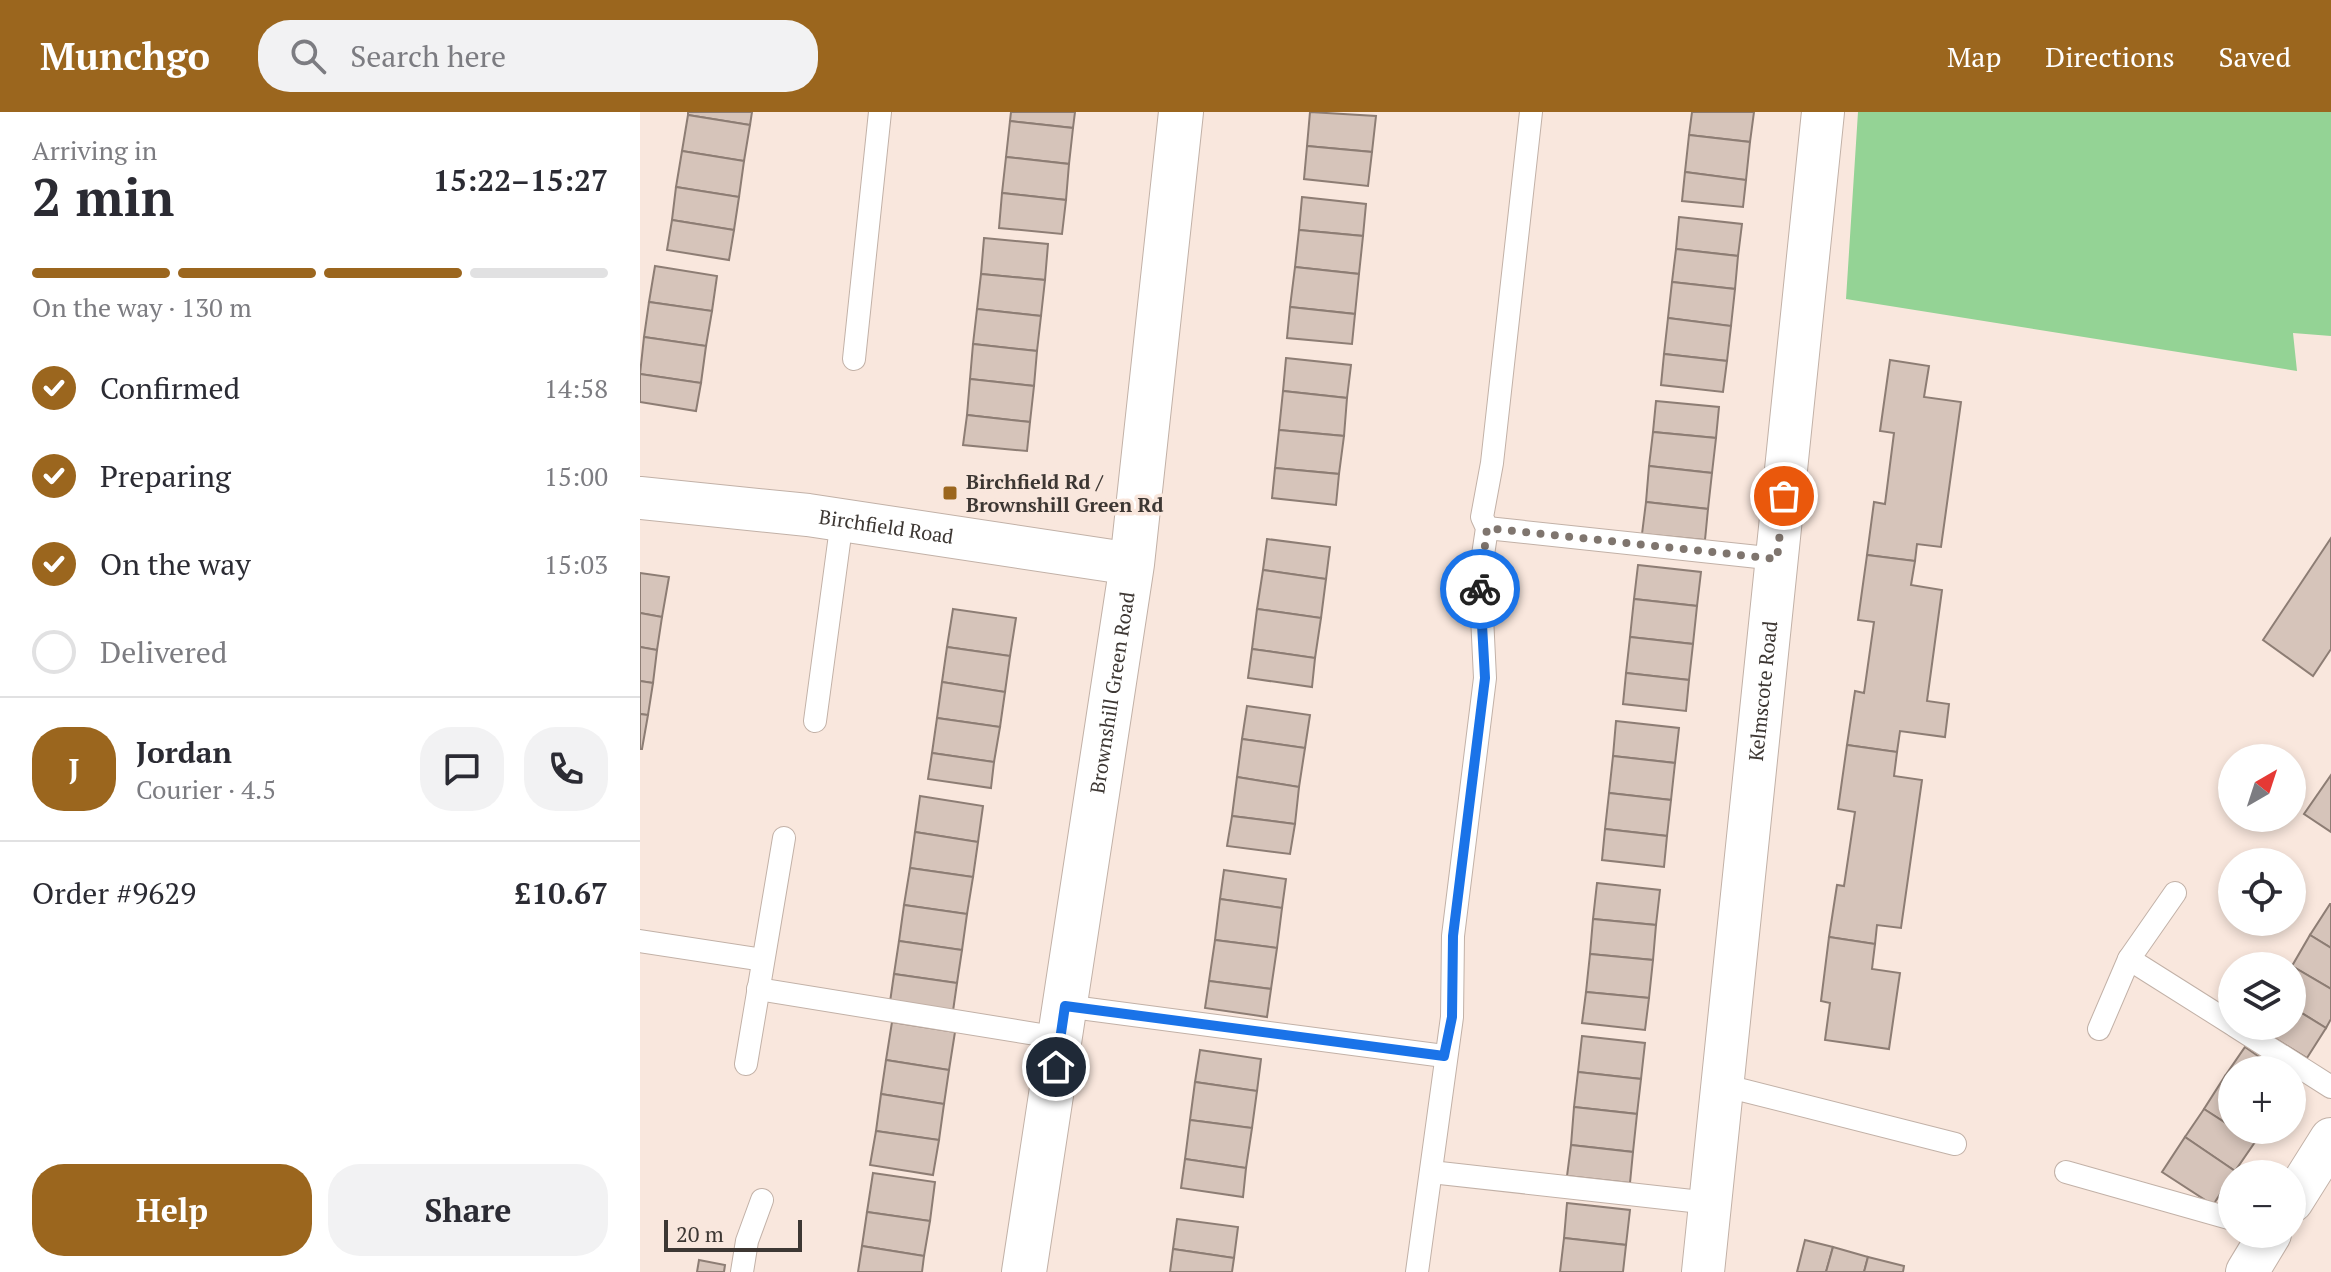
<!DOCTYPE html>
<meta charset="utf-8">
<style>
body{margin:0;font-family:"PT Serif",serif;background:#f2f2f3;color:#2b2b33;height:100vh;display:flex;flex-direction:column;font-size:30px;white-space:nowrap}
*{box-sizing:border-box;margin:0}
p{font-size:26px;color:#7c7c81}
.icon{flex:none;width:44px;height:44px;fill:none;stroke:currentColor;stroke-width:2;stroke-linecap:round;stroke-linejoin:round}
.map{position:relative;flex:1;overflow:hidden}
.details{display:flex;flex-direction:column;background:#fff;width:640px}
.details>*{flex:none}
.needle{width:52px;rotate:39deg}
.tools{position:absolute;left:1578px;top:632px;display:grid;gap:16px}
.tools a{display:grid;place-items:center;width:88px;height:88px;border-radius:50%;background:#fff;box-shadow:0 4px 12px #0003;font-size:40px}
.scale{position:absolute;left:24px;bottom:20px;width:138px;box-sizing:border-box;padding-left:8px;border:4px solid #3d3733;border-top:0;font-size:22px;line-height:28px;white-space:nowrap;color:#3d3733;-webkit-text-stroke:6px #f9e7dd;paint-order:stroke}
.pin{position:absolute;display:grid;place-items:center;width:68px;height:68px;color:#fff;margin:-34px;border:4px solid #fff;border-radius:50%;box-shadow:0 2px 8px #0007}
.courier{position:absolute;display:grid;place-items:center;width:80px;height:80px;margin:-40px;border:6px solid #1a73e8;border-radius:50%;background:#fff;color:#222;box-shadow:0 2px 10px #0007}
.summary em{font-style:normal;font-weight:800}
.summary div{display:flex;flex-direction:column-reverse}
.summary{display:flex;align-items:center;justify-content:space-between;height:136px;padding:0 32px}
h1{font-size:52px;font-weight:800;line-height:60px}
.bar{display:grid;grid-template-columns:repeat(4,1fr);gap:12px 8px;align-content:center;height:96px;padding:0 32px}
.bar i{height:10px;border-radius:6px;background:#e1e1e2}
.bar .active{background:#9b661e}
.bar p{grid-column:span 4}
.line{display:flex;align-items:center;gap:20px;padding:0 32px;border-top:2px solid #e1e1e2}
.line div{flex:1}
.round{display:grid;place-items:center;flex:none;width:84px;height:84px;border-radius:32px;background:#f2f2f3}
ol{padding:0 32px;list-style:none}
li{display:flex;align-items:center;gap:24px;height:88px}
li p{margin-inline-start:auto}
li .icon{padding:8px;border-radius:50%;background:#9b661e;color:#fff;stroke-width:4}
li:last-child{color:#7c7c81}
li i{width:44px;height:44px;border:4px solid #e1e1e2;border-radius:50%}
.cta{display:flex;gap:16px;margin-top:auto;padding:16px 32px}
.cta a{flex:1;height:92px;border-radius:32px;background:#9b661e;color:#fff;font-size:32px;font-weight:800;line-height:92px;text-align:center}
.cta a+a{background:#f2f2f3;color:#2b2b33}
header{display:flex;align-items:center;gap:48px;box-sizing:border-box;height:112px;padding:0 40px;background:#9b661e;color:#fff}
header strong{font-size:38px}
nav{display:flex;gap:44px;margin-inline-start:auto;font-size:28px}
.search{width:560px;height:72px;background:#f2f2f3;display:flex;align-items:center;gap:20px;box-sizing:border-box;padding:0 28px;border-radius:32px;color:#7c7c81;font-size:30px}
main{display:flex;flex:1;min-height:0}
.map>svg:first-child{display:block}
.green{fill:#94d395}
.building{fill:#d6c4ba;stroke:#8d7d74;stroke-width:2}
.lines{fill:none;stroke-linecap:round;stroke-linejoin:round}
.lane-casing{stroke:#c2b1a7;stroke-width:24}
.street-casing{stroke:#c2b1a7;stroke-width:44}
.secondary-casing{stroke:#c2b1a7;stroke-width:46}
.lane{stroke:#fff;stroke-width:22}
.street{stroke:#fff;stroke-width:42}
.secondary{stroke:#fff;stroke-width:44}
.done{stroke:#7f756e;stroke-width:8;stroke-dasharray:0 14.4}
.route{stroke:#1a73e8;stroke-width:10}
.poi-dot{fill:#9b661e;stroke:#f9e7dd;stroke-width:3}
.labels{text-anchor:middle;stroke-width:7;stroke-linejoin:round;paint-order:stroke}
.poi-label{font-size:20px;font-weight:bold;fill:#3d3733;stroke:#f9e7dd;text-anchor:start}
.street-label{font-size:20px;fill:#3d3733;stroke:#f9e7dd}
</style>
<header>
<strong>Munchgo</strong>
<div class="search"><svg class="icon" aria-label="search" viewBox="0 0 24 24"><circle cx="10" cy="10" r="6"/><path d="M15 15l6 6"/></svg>Search here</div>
<nav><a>Map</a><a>Directions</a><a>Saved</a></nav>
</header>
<main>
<section class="details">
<div class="summary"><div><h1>2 min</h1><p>Arriving in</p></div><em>15:22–15:27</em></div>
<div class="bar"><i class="active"></i><i class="active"></i><i class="active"></i><i></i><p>On the way · 130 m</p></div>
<ol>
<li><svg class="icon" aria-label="check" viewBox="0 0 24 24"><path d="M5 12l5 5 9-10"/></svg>Confirmed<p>14:58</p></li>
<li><svg class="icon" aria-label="check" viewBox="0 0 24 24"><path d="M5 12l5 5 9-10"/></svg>Preparing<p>15:00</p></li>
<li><svg class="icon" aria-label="check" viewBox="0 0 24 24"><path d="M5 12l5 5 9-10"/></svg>On the way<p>15:03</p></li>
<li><i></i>Delivered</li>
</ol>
<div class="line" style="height:144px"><b class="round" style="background:#9b661e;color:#fff">J</b><div><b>Jordan</b><p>Courier · 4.5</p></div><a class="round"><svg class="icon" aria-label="chat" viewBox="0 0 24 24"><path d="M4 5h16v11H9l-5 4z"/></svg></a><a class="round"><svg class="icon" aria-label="phone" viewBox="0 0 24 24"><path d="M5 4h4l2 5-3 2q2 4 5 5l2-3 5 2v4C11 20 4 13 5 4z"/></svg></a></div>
<div class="line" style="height:104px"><div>Order #9629</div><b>£10.67</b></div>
<div class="cta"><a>Help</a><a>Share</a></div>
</section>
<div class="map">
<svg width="1691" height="1160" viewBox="0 0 1691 1160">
<rect width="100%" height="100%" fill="#f9e7dd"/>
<path class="green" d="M1218,0H1691V224L1653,221L1657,259L1206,187Z"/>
<g class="building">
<path d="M48,0H112L110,13L48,3Z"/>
<path d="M371,0H435L433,16L370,9Z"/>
<path d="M670,0L736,4L732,40L667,34Z"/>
<path d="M1052,0H1114L1110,30L1049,23Z"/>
<path d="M48,3L110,13L104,49L42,39Z"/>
<path d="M370,9L433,16L429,52L366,45Z"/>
<path d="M1049,23L1110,30L1106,68L1045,60Z"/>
<path d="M667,34L732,40L728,74L664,67Z"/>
<path d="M42,39L104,49L99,85L36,75Z"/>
<path d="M366,45L429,52L426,88L362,81Z"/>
<path d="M1045,60L1106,68L1103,95L1042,89Z"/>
<path d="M36,75L99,85L94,118L32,108Z"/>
<path d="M362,81L426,88L422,122L359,116Z"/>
<path d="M662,85L726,92L723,124L659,118Z"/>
<path d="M1039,105L1102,112L1098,144L1036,137Z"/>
<path d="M32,108L94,118L89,148L27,138Z"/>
<path d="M659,118L723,124L719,162L655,155Z"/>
<path d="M344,126L408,132L405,168L341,162Z"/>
<path d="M1036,137L1098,144L1095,177L1032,170Z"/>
<path d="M15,154L77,164L72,199L9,190Z"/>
<path d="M655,155L719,162L715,202L650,195Z"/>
<path d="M341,162L405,168L401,204L337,197Z"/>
<path d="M1032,170L1095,177L1091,214L1028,206Z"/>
<path d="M9,190L72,199L66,234L4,225Z"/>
<path d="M650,195L715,202L712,232L647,226Z"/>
<path d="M337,197L401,204L397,239L333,232Z"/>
<path d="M1028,206L1091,214L1087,249L1024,242Z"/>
<path d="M4,225L66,234L61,271L0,262Z"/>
<path d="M333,232L397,239L394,274L330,267Z"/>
<path d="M1024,242L1087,249L1083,280L1021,273Z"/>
<path d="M646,246L711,253L707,286L643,279Z"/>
<path d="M1250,248L1289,254L1284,285L1321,290L1301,435L1277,432L1275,449L1227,443L1234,390L1245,392L1254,321L1240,319Z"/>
<path d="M0,262L61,271L56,299L0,290Z"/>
<path d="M330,267L394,274L390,310L327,303Z"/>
<path d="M643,279L707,286L704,324L639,318Z"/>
<path d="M1016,289L1079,295L1076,326L1013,320Z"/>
<path d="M327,303L390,310L387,339L323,333Z"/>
<path d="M639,318L704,324L699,362L635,356Z"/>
<path d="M1013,320L1076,326L1072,361L1009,354Z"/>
<path d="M1009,354L1072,361L1068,397L1006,390Z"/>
<path d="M635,356L699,362L696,393L632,386Z"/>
<path d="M1006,390L1068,397L1065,428L1002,422Z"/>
<path d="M1691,426V537L1673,564L1623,528Z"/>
<path d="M627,427L690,435L686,467L623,458Z"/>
<path d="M1227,443L1275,449L1271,473L1302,478L1287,589L1309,592L1305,625L1260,619L1257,640L1207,633L1215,579L1224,581L1234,510L1218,508Z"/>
<path d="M998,453L1061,460L1057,494L994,487Z"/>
<path d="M623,458L686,467L681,506L617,497Z"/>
<path d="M0,461L29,465L22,505L0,501Z"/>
<path d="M994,487L1057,494L1053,532L990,525Z"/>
<path d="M313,497L376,506L370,544L307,535Z"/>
<path d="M617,497L681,506L675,546L612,537Z"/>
<path d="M0,501L22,505L17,538L0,535Z"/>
<path d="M990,525L1053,532L1049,568L986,561Z"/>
<path d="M0,535L17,538L13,571L0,569Z"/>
<path d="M307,535L370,544L365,580L302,570Z"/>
<path d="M612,537L675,546L672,575L608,566Z"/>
<path d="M986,561L1049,568L1046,599L983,592Z"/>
<path d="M0,569L13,571L8,603L0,602Z"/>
<path d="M302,570L365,580L360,615L297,606Z"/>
<path d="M607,594L670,603L665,636L602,627Z"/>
<path d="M0,602L8,603L2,637H0Z"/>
<path d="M297,606L360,615L354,650L292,641Z"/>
<path d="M976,609L1039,616L1035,651L973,644Z"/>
<path d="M602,627L665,636L659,675L597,665Z"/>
<path d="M1207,633L1257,640L1254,664L1282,668L1261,816L1237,813L1235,832L1189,825L1197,773L1204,774L1215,700L1198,697Z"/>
<path d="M292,641L354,650L351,676L288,667Z"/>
<path d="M973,644L1035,651L1031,688L969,681Z"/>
<path d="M1691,663V720L1664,702Z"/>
<path d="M597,665L659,675L655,712L592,704Z"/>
<path d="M969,681L1031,688L1027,724L965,717Z"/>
<path d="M280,684L343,694L338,730L275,720Z"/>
<path d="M592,704L655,712L650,742L587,734Z"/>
<path d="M965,717L1027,724L1024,755L962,748Z"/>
<path d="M275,720L338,730L333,765L270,756Z"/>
<path d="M270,756L333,765L327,802L264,793Z"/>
<path d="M584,758L646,767L642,796L580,787Z"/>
<path d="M957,771L1020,778L1016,813L953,807Z"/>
<path d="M580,787L642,796L637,836L575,828Z"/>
<path d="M1690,792H1691V836L1670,823Z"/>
<path d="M264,793L327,802L322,838L259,829Z"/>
<path d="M953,807L1016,813L1013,848L950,842Z"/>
<path d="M1670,823L1691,836V877L1652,854Z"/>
<path d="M1189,825L1235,832L1232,857L1260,861L1249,937L1185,928L1190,891L1181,889Z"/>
<path d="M575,828L637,836L631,877L569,869Z"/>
<path d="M259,829L322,838L317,871L254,862Z"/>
<path d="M950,842L1013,848L1009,886L946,880Z"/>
<path d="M1652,854L1691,877V907L1686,916L1652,895Z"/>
<path d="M254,862L317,871L313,899L250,890Z"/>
<path d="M569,869L631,877L627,905L565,896Z"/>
<path d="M946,880L1009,886L1005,918L942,911Z"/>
<path d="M1652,895L1686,916L1667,946L1615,914H1652Z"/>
<path d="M252,910L315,920L309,958L246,948Z"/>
<path d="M942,924L1005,931L1001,967L938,960Z"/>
<path d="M1605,935L1638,958H1592V969L1585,964Z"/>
<path d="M560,938L621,947L617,979L555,970Z"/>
<path d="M246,948L309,958L304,992L241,982Z"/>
<path d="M938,960L1001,967L997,1002L934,995Z"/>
<path d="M1585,964L1592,969V1015L1564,997Z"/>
<path d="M555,970L617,979L612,1016L550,1008Z"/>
<path d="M241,982L304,992L299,1028L236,1019Z"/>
<path d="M934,995L997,1002L993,1040L931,1033Z"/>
<path d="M1564,997L1615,1030L1595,1059L1545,1025Z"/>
<path d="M550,1008L612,1016L606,1056L545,1047Z"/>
<path d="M1596,1018H1623L1615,1030Z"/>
<path d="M236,1019L299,1028L293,1063L230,1053Z"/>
<path d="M1545,1025L1595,1059L1573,1093L1522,1060Z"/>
<path d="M931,1033L993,1040L990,1071L927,1064Z"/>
<path d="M545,1047L606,1056L603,1085L541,1076Z"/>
<path d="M233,1061L295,1070L290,1109L227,1100Z"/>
<path d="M927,1091L990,1098L986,1133L924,1126Z"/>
<path d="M227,1100L290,1109L284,1144L222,1134Z"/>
<path d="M537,1107L598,1115L594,1146L533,1137Z"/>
<path d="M924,1126L986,1133L983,1160H920Z"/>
<path d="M1165,1128L1193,1135L1186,1160H1157Z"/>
<path d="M222,1134L284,1144L282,1160H218Z"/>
<path d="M1193,1135L1228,1145L1224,1160H1186Z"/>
<path d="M533,1137L594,1146L592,1160H530Z"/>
<path d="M1228,1145L1264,1154L1263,1160H1224Z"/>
<path d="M59,1148L85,1153L84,1160H57Z"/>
</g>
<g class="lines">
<g class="lane-casing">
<g id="lane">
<path d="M214,247L240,0"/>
<path d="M847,416L1137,447"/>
<path d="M175,609L202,408"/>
<path d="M1535,781L1489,847L1592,912"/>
<path d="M0,829L123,848"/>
<path d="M118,877L420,926"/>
<path d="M425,894L804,944"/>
<path d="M1595,914L1691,975"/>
<path d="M1459,917L1489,847"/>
<path d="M106,952L144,726"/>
<path d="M1082,973L1315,1032"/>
<path d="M791,1060L1070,1091"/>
<path d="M1426,1060L1592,1107"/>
<path d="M102,1160L107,1129L122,1088"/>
<path d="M777,1160L812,905L813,824L845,566L840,463L847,416L842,405L852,351L891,0"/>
</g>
</g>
<g class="street-casing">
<g id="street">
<path id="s1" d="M0,386L168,403L492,452"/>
<path d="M1652,1089L1691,1027"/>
<path id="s2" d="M1063,1160L1183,0"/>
<path d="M1607,1160L1630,1122"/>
</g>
</g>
<g class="secondary-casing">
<g id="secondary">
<path id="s3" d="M384,1160L492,452L541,0"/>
</g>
</g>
<use href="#lane" class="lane"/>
<use href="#street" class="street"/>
<use href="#secondary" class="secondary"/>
</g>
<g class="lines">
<path class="done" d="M840,477L847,416L1137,447L1144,384"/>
<path class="route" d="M416,955L425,894L804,944L812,905L813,824L845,566L840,477"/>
</g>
<rect class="poi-dot" x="302" y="373" width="16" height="16" rx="4"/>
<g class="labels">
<g class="poi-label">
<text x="326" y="377">Birchfield Rd /<tspan x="326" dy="23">Brownshill Green Rd</tspan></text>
</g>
<g class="street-label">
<text dy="7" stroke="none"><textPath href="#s1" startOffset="248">Birchfield Road</textPath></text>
<text dy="7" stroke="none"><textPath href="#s2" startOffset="584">Kelmscote Road</textPath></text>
<text dy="7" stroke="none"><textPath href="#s3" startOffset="586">Brownshill Green Road</textPath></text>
</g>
</g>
</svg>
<div class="tools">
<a><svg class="needle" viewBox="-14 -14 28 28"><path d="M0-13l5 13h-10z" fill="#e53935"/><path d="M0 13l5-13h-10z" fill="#7c7c81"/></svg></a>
<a><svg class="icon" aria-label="locate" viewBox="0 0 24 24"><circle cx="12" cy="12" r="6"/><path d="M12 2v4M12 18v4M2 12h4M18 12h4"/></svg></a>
<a><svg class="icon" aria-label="layers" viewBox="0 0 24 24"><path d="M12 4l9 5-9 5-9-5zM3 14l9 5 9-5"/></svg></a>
<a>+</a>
<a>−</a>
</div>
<div class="scale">20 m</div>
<div class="pin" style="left:1144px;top:384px;background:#ea580c"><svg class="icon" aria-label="bag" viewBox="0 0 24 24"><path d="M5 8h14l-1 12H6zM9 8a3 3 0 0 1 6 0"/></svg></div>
<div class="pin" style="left:416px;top:955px;background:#1f2937"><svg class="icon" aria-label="home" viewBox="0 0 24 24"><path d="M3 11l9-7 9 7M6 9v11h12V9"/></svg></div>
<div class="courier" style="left:840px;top:477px"><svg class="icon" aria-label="bike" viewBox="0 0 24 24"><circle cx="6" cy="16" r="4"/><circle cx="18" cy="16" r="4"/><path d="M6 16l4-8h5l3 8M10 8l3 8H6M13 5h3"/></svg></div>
</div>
</main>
